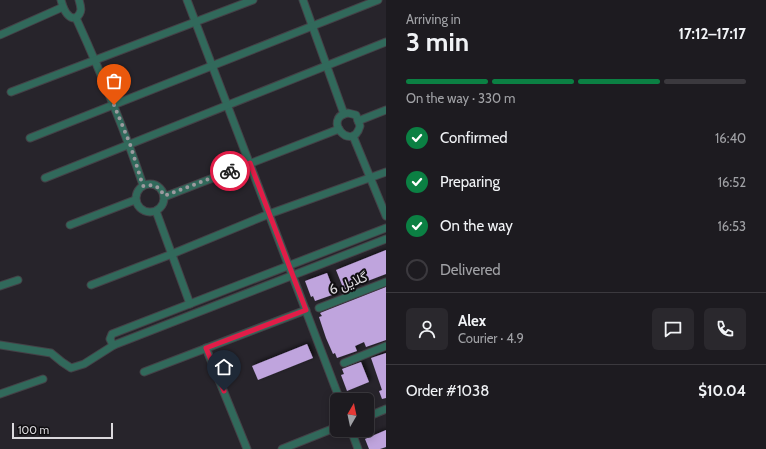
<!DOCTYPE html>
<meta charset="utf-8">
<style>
body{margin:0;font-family:Cabin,Vazirmatn,sans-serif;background:#2a282d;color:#f1f3f6;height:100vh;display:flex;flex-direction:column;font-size:15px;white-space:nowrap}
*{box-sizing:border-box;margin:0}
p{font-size:13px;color:#a0a1a5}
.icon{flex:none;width:22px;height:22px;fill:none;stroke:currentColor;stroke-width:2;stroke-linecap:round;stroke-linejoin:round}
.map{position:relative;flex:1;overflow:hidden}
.details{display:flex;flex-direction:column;background:#1d1b20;width:380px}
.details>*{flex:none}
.needle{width:26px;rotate:9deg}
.tools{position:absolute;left:330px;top:393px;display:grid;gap:8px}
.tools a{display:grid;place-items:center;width:44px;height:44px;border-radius:6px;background:#1d1b20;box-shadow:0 2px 10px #0003,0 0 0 1px #3b393e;font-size:20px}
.scale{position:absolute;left:12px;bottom:10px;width:101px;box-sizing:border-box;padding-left:4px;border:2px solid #dbd9dd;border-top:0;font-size:11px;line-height:14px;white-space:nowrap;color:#dbd9dd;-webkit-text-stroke:3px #100e11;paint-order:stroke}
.pin{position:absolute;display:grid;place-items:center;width:34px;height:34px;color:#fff;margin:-41px -17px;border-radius:50% 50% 50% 0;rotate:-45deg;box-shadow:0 0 4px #0007}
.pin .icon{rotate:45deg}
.courier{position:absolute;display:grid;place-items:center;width:40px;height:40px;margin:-20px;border:3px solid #e11d48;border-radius:50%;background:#fff;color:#222;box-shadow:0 1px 5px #0007}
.headline em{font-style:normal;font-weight:700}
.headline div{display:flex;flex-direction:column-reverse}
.headline{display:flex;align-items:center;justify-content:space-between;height:68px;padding:0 20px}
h1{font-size:26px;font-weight:700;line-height:30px}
.bar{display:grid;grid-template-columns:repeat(4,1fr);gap:6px 4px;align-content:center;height:48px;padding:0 20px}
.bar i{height:5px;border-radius:3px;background:#3b393e}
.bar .selected{background:#0b8043}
.bar p{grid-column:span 4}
.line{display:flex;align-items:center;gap:10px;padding:0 20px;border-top:1px solid #3b393e}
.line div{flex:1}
.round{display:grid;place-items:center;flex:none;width:42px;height:42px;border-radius:6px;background:#2a282d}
ol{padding:0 20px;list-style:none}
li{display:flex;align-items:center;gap:12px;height:44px}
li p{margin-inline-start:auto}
li .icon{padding:4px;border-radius:50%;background:#0b8043;color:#fff;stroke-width:4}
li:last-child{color:#a0a1a5}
li i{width:22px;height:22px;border:2px solid #3b393e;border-radius:50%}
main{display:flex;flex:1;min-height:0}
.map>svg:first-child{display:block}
.building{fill:#bfa4dd;filter:url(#shadow)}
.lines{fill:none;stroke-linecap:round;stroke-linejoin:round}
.minor-casing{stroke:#444147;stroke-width:9}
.minor{stroke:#31695b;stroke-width:7}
.done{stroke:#9c9a9f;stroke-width:4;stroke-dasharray:0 7.2}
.route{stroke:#e11d48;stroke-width:5}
.labels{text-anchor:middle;stroke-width:4;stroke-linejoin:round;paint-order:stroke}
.street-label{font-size:14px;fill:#dbd9dd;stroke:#100e11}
</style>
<main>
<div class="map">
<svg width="386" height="449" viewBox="0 0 386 449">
<defs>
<filter id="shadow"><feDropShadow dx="2.5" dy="-2.5" stdDeviation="2" flood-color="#0009"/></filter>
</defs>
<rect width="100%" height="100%" fill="#27242b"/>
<g class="building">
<path d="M386,250V274L344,290L336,270Z"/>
<path d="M327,273L335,294L315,301L313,296L311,297L305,281Z"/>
<path d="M386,287V340L366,347L364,342L355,346L357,351L337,358L335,353L333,354L326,338L319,317L322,316L320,313Z"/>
<path d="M307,344L313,358L258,380L252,366Z"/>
<path d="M386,353V398L382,399L379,391L382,390L371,358Z"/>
<path d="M361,362L369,382L347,391L341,375L344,374L342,369Z"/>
<path d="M386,430V447L380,449H369L365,439Z"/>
</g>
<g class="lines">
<g class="minor-casing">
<g id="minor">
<path d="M61,0C63,8 67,19 76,18"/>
<path d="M187,0L340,400"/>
<path d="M303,0L344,114"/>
<path d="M76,18C101,73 124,128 143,185"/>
<path d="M76,18C83,12 81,7 79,0"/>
<path d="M0,35L63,7"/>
<path d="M11,92L253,0"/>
<path d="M348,113L356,115L360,126C352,154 321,118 348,113Z"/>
<path d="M358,121L386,110"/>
<path d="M353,136L386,216"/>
<path d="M30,138L378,0"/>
<path d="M45,178L386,42"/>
<circle cx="150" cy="198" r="14"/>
<path d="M164,197L339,129"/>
<path d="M156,211L190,304"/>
<path d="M70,225L135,200"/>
<path d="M91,285L172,254L269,214L386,172"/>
<path d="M0,286L18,280"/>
<path d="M319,308L386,282"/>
<path d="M0,345L51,353L62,362L71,368L84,364L114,345L386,239"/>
<path d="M114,345L112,343L110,339L112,334L386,228"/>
<path d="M206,348L247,449"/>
<path d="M344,363L386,346"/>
<path d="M144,372L306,310"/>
<path d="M0,394L43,379"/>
<path d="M367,417L386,409"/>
<path d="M351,430L358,449"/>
<path d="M282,449L337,427"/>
</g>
</g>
<use href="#minor" class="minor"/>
</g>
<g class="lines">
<path class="done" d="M114,105L130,144L143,186C155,184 159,186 164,196L230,171"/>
<path class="route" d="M224,391L206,348L306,310L250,163L230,171"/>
</g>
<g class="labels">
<g class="street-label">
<text transform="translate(348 283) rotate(-21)" y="5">گلایل 6</text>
</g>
</g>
</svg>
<div class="tools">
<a><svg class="needle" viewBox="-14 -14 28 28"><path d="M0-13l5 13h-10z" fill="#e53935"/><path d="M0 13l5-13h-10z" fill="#a0a1a5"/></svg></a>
</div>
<div class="scale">100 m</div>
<div class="pin" style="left:114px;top:105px;background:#ea580c"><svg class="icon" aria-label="bag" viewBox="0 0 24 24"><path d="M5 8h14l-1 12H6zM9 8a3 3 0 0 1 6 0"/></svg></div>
<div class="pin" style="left:224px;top:391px;background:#1f2937"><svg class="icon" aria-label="home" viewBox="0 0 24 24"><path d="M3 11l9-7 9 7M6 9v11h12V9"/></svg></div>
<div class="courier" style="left:230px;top:171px"><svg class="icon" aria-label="bike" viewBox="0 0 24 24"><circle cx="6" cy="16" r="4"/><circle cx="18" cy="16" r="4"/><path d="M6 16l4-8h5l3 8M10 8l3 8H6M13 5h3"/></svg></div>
</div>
<section class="details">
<div class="headline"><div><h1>3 min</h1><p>Arriving in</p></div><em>17:12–17:17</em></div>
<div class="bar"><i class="selected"></i><i class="selected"></i><i class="selected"></i><i></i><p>On the way · 330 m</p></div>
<ol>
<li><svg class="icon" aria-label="check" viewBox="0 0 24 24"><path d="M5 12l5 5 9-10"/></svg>Confirmed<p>16:40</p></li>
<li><svg class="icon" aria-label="check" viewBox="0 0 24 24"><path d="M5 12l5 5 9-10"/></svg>Preparing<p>16:52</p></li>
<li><svg class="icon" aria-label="check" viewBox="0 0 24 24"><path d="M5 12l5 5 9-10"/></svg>On the way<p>16:53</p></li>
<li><i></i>Delivered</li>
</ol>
<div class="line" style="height:72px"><a class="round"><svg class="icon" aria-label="person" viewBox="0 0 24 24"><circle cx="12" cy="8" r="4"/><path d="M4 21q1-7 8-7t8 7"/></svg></a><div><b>Alex</b><p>Courier · 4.9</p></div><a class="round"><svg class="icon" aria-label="chat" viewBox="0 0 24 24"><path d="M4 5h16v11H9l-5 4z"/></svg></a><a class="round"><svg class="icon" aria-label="phone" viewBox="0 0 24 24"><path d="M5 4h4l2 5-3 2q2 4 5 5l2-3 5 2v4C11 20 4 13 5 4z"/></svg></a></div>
<div class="line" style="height:52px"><div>Order #1038</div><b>$10.04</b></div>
</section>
</main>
